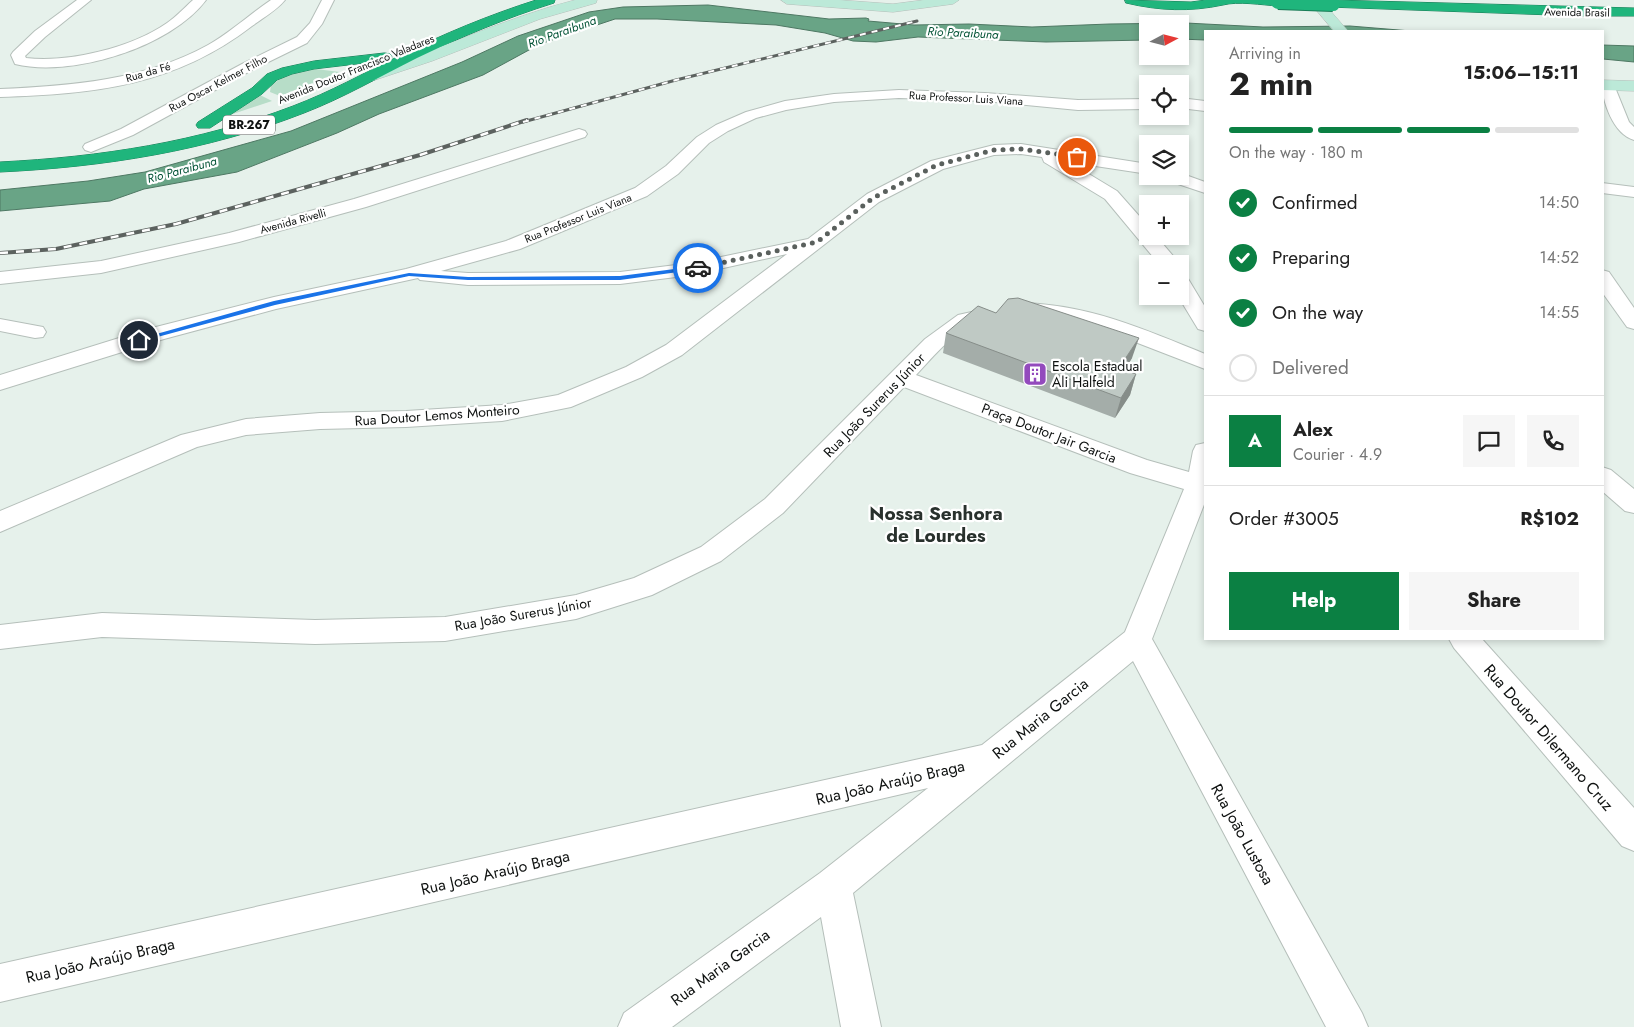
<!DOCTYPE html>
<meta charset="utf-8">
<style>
body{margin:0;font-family:Jost,sans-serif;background:#f6f6f6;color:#222;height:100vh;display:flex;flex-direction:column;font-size:19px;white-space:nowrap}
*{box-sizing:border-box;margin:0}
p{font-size:16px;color:#767676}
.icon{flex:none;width:28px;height:28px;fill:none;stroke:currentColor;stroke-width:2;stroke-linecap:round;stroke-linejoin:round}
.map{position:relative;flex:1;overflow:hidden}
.side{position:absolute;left:1204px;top:30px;width:400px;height:610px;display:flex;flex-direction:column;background:#fff;border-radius:0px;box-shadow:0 2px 8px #0003}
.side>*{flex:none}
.needle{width:32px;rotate:83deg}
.tools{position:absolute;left:1139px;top:15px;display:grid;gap:10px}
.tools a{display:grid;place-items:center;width:50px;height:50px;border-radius:0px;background:#fff;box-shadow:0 2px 8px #0003;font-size:25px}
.pin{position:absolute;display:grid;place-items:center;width:42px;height:42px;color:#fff;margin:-21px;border:2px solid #fff;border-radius:50%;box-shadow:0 1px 5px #0007}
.courier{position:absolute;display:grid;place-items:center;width:50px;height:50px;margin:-25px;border:4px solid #1a73e8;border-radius:50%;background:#fff;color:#222;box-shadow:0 1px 6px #0007}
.overview em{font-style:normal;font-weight:700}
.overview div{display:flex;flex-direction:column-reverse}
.overview{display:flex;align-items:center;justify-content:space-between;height:85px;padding:0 25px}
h1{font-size:32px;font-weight:700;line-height:38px}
.bar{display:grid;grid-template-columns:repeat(4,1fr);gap:8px 5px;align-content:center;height:60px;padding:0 25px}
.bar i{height:6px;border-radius:4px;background:#e0e0e0}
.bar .selected{background:#0b8043}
.bar p{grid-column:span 4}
.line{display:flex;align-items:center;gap:12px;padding:0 25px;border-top:1px solid #e0e0e0}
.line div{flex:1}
.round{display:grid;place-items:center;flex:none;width:52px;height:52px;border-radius:0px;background:#f6f6f6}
ol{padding:0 25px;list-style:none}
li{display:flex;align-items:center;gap:15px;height:55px}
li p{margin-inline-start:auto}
li .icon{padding:5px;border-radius:50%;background:#0b8043;color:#fff;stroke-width:4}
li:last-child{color:#767676}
li i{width:28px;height:28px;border:2px solid #e0e0e0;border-radius:50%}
.button{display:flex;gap:10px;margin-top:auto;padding:10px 25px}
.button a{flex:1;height:58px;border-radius:0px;background:#0b8043;color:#fff;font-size:20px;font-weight:700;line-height:58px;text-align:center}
.button a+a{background:#f6f6f6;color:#222}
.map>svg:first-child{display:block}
.green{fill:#b7ddc8}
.water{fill:#69a486;stroke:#4e7863}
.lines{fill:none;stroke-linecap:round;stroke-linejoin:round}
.street-casing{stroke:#b5bfba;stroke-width:2}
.secondary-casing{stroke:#b5bfba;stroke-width:1}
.highway-casing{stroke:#197c57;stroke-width:1}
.street{fill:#fff;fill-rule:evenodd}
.secondary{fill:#bce9d8;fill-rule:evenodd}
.highway{fill:#1fb57c;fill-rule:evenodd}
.rail-far1-casing{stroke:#5c625f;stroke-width:3}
.rail-casing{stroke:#5c625f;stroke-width:4}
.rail-far1{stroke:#fff;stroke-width:2;stroke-dasharray:6;stroke-linecap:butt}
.rail{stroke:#fff;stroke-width:2.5;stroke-dasharray:8;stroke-linecap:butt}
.highway-bridge-casing{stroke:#197c57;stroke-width:16;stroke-linecap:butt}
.highway-bridge{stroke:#1fb57c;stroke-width:14}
.wall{fill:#a4ada9}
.shaded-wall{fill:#868d89}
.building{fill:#bfc9c4;stroke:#868d89}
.route{fill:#1a73e8}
.done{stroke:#5a605d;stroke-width:5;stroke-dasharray:0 9}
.labels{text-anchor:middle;stroke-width:4.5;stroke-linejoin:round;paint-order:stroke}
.far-street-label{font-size:11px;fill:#0f1211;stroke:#fff}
.far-water-label{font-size:12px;font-style:italic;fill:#025235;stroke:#fff}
.shield{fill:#fff;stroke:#575958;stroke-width:1}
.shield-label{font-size:12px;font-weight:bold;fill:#0f1211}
.poi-label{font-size:14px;fill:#0f1211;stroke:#fff;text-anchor:start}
.street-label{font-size:14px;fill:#0f1211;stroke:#fff}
.near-street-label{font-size:16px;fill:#0f1211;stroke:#fff}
.district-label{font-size:19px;font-weight:bold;fill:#29312d;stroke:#fff}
</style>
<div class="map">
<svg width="1634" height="1027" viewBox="0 0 1634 1027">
<rect width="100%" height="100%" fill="#e6f1eb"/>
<g class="green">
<path d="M316,69L340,72L280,96L270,92L271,85L286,75Z"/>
<path d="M256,93L272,101L218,119Z"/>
</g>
<g class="water">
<path d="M708,5L829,19L866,18L869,19L868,21L914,25L969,24L1032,27L1109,24L1186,23L1263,27L1350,26L1411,31H1205V40L1180,39V24H1148L1147,40L1046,42L918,37L876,42L853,41L825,33L776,25L657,19H615L540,44L483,75L379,114L337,133L237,172L144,189L110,201L0,211V190L88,181L145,172L291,131L462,62L518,36L589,12L623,7Z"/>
<path d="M1602,45L1634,46V62L1603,59Z"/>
</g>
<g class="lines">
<g class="street-casing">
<g id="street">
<path d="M77,0H91L45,37L25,56L26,58C68,63 131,48 167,23C176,17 184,8 193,0H206C171,47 72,78 15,64L11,55L13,52L35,31Z"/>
<path d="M271,0H285C277,10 263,18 252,26C174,86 95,94 0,97V89C71,86 145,80 208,45C231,32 250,14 271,0Z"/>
<path d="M322,0H334L322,24L307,43L252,70L133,135L91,152L85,150L83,147L85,144L121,129L242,64L297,37L310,23Z"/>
<path d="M1607,81L1612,82L1614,85L1629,122L1634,127V140C1613,134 1602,101 1602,82Z"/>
<path d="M899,90L985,93L1078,100L1148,99V109L1078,110L985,101L899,98L834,102L786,110L756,118L728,131L709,143L678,174L647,196L520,249L441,271L468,273L620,272L692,263L808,239L867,194L931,161L994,145L1021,144L1148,164V174L1069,162L1117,191L1148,226V236H1156L1180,264H1159L1105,199L1044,162L1042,157L1021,154L994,155L943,169L879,202L682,355L642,377L571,407L502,421L406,427L320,429L246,435L197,447L0,532V511L181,435L246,419L320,413L406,411L502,405L558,395L626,367L666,345L787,254L692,275L620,284L468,285L420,280L418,278L276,309L164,339L0,390V375L148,329L274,297L406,269L506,241L635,188L666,166L697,137L716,125L746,112L785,101L834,94Z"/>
<path d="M1180,98L1205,101V111L1180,108Z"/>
<path d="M579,129L585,131L587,134L585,137L366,207L239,242L101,273L0,284V272L101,261L229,233L354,199Z"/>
<path d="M1180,173L1205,182V193L1166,180L1164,176H1180Z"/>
<path d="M1602,183L1634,187V197L1602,193Z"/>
<path d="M1602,270L1609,272L1634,308V329L1627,327L1602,292Z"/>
<path d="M1180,275L1187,277L1205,307V331L1198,329L1178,296H1180Z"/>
<path d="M1021,303C1087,304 1144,329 1205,354V369L1086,323L1046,316L1014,313L1011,309L1014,305Z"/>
<path d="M976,311L983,313L986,317L983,321C956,328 935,355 916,375L1147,460L1189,472L1193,451L1196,445L1205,443V502L1152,639L1362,1013L1368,1027H1326L1133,661L853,893L881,1027H841L821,917L672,1027H618L624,1013L820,873L928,788L0,1002V964L982,745L1125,632L1184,489L1130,473L904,387L783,513L721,561L652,595L576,619L445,641L315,644L102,637L0,649V625L102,613L315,620L445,617L576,595L634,578L701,547L765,499L925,339L958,315Z"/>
<path d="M0,319L43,327L46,332L43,337L35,338L0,331Z"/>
<path d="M1602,467L1611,470L1634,489V513L1625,511L1602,491Z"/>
<path d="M1449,639H1482L1634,808V851L1622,846L1454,648Z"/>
</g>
</g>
<g class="secondary-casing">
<g id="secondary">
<path d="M575,0H597L596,3L540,19L432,61L372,81L367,79L364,76L367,73C437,51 504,18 575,0Z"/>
<path d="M781,0H839L893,4L924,0H959L953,4L893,12L787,4Z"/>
<path d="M1308,0H1321L1348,31H1334Z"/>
<path d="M1602,80L1634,81V91L1602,90Z"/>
</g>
</g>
<g class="highway-casing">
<g id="highway">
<path d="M536,0H555L554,3C506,18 461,37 417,58C379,77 343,98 304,113C207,151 104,167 0,172V162C100,157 199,142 293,106C330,92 364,73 399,56C443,34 489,15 536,0Z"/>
<path d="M1125,0L1191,2L1206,0H1283L1284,2L1278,6C1262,5 1238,1 1223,5C1190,12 1160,11 1126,3Z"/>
<path d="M1333,0L1634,8V16H1580L1328,7L1326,4L1328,1Z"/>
<path d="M385,53L390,54L392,57L390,60L314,69L292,74L277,80L262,94L210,128H198L196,125L198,122L252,88L267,74L282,68L314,61Z"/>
</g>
</g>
<use href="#street" class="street"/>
<use href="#secondary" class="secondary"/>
<use href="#highway" class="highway"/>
<g class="rail-far1-casing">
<path id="rail-far1" d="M523,122L676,80L917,21"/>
</g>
<g class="rail-casing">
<path id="rail" d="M0,253L56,249L176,224L420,155L527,120"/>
</g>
<use href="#rail-far1" class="rail-far1"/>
<use href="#rail" class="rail"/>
<g class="highway-bridge-casing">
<path id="highway-bridge" d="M1278,2L1333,4"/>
</g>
<use href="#highway-bridge" class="highway-bridge"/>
</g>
<path class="wall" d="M946,333L1132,358L1125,370L1136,374L1130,395L1115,418L943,353Z"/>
<g class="shaded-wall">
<path d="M1139,338L1132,358L1113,389L1119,368Z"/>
<path d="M1136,374L1130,395L1115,418L1121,398Z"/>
</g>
<path class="building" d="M1018,298L1139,338L1119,368L1136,374L1121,398L946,333L978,306L996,313L1008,299Z"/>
<path class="route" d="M698,266L700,269L620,280H468L409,276L275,305L139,342L135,340L274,301L409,273L468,277L620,276Z"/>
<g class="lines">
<path class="done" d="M698,268L817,242L873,198L937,165L994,150L1021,149L1077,157"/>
</g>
<defs>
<g id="building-square" transform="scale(1.25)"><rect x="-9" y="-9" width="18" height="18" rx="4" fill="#934abd" stroke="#fff"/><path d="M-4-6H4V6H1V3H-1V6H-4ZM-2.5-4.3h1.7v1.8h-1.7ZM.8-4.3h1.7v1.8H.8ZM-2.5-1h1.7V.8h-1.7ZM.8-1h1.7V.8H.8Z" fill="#fff"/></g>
</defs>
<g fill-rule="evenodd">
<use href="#building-square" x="1035" y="374"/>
</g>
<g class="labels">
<g class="far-street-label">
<text transform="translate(1577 12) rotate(1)" y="4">Avenida Brasil</text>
<text transform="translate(356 69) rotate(-22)" y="4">Avenida Doutor Francisco Valadares</text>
<text transform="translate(148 72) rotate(-16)" y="4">Rua da Fé</text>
<text transform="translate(218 83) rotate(-28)" y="4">Rua Oscar Kelmer Filho</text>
<text transform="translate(966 98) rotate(3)" y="4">Rua Professor Luis Viana</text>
<text transform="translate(578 218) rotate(-22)" y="4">Rua Professor Luis Viana</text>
<text transform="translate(293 221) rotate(-15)" y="4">Avenida Rivelli</text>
</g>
<g class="far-water-label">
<text transform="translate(562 32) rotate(-20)" y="4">Rio Paraibuna</text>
<text transform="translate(963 33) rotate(3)" y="4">Rio Paraibuna</text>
<text transform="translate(182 170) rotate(-15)" y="4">Rio Paraibuna</text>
</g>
<rect class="shield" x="223" y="115.5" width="52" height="19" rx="4"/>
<g class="shield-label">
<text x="249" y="129">BR-267</text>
</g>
<g class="poi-label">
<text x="1052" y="371">Escola Estadual<tspan x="1052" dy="16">Ali Halfeld</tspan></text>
</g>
<g class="street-label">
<text transform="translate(874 405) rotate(-46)" y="5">Rua João Surerus Júnior</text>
<text transform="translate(437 415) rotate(-4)" y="5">Rua Doutor Lemos Monteiro</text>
<text transform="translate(1049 433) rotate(21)" y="5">Praça Doutor Jair Garcia</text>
<text transform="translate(523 614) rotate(-10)" y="5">Rua João Surerus Júnior</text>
</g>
<g class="near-street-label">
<text transform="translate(1040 718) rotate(-39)" y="6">Rua Maria Garcia</text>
<text transform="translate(1549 737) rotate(49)" y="6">Rua Doutor Dilermano Cruz</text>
<text transform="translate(890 782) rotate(-13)" y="6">Rua João Araújo Braga</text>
<text transform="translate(1243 834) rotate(61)" y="6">Rua João Lustosa</text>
<text transform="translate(495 872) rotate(-13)" y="6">Rua João Araújo Braga</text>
<text transform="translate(100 960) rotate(-13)" y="6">Rua João Araújo Braga</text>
<text transform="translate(720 967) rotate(-36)" y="6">Rua Maria Garcia</text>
</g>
<g class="district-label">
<text x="936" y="520">Nossa Senhora<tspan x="936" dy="22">de Lourdes</tspan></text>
</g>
</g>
</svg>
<div class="tools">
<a><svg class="needle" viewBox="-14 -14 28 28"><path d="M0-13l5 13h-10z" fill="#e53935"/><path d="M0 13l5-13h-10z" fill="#767676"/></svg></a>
<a><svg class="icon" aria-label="locate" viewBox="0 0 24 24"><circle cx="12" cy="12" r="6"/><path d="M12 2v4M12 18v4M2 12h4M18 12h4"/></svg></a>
<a><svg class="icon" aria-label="layers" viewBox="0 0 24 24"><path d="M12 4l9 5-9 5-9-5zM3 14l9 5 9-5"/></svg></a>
<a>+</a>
<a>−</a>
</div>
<div class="pin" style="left:1077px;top:157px;background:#ea580c"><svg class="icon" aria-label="bag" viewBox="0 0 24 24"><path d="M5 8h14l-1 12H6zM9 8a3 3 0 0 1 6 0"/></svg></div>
<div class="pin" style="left:139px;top:340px;background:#1f2937"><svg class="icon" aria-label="home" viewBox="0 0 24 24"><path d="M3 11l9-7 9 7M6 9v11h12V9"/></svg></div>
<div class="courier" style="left:698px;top:268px"><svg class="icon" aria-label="car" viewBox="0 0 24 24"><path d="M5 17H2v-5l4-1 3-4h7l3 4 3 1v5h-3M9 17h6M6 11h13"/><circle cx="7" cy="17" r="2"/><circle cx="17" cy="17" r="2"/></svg></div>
<section class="side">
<div class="overview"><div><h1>2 min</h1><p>Arriving in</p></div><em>15:06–15:11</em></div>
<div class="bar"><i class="selected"></i><i class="selected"></i><i class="selected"></i><i></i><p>On the way · 180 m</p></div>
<ol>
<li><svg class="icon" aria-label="check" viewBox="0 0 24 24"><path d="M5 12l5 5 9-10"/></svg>Confirmed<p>14:50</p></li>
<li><svg class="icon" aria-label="check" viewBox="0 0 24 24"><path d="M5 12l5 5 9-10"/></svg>Preparing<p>14:52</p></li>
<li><svg class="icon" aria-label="check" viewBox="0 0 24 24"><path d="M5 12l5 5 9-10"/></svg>On the way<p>14:55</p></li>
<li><i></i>Delivered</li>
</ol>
<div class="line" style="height:90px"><b class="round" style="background:#0b8043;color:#fff">A</b><div><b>Alex</b><p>Courier · 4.9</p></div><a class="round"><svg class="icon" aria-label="chat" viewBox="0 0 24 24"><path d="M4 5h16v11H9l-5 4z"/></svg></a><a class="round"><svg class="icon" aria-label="phone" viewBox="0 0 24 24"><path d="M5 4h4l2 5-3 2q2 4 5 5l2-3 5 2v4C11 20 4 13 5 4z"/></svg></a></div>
<div class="line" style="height:65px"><div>Order #3005</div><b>R$102</b></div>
<div class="button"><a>Help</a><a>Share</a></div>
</section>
</div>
